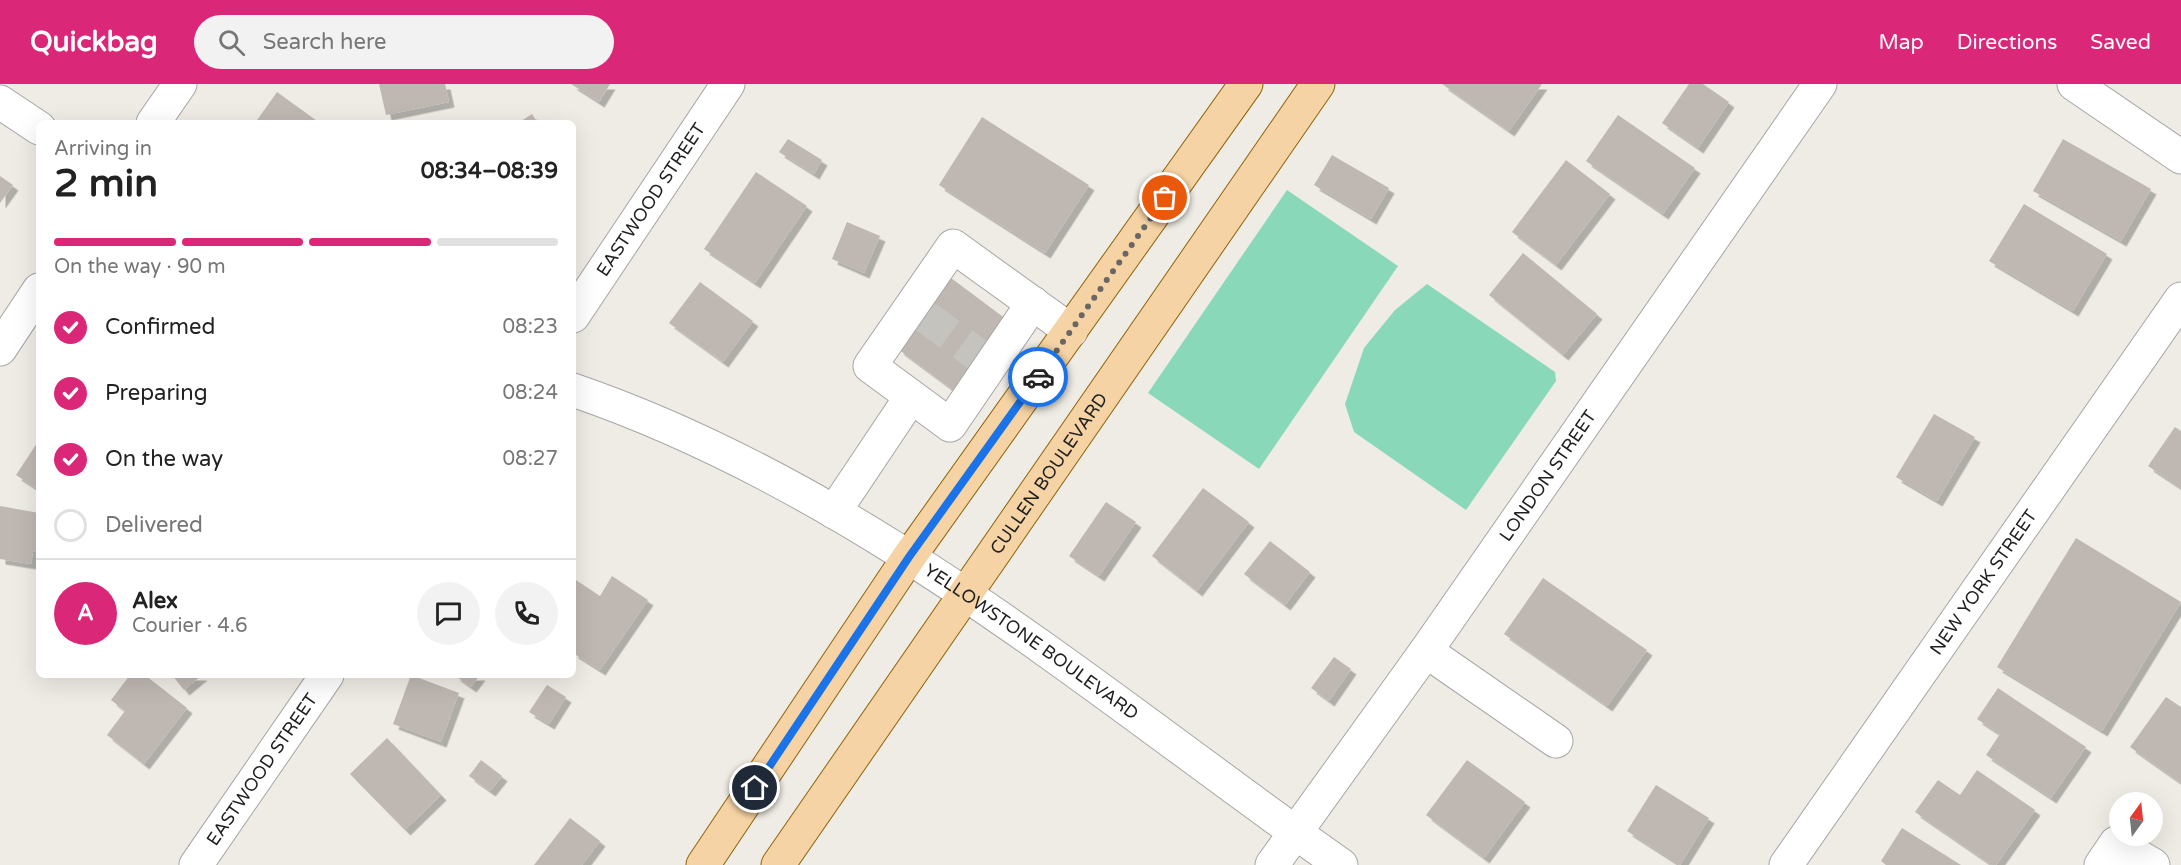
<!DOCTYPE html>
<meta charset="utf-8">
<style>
body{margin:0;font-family:"Varela Round",sans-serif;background:#f2f2f2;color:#222;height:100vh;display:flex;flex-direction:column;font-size:22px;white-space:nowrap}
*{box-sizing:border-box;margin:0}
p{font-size:20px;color:#767676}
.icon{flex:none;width:33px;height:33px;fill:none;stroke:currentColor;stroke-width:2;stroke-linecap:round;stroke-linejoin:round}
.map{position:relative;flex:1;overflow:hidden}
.side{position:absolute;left:36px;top:36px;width:540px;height:558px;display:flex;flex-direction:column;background:#fff;border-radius:9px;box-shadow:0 6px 24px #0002}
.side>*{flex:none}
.needle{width:39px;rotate:15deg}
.buttons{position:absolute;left:2109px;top:708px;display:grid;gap:12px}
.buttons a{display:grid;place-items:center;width:54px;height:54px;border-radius:50%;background:#fff;box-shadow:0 6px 24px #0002;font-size:30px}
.pin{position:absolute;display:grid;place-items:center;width:51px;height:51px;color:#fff;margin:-26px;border:3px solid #fff;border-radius:50%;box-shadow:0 2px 6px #0007}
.courier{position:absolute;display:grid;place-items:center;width:60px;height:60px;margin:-30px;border:4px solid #1a73e8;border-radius:50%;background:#fff;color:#222;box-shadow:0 2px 8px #0007}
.summary em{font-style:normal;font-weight:800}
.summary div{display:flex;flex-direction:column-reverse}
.summary{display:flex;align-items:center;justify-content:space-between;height:102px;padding:0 18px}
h1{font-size:39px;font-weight:800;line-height:45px}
.bar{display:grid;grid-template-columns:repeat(4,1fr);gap:9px 6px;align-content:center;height:72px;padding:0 18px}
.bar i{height:8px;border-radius:4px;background:#e0e0e0}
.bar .active{background:#db2777}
.bar p{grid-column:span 4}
.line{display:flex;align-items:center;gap:15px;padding:0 18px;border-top:2px solid #e0e0e0}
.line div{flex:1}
.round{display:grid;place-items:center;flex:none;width:63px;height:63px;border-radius:32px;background:#f2f2f2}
ol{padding:0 18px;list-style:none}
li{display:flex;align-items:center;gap:18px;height:66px}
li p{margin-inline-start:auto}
li .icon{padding:6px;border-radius:50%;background:#db2777;color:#fff;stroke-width:4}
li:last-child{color:#767676}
li i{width:33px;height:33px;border:3px solid #e0e0e0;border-radius:50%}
header{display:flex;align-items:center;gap:36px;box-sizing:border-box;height:84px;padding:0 30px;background:#db2777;color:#fff}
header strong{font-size:28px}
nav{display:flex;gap:33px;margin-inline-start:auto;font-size:21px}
.search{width:420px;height:54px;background:#f2f2f2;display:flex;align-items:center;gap:15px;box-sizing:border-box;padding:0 21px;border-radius:33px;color:#767676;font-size:22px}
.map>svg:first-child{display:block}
.pitch{fill:#89d8ba}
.building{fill:#bfb8b2;filter:url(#shadow)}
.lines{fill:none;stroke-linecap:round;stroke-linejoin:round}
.minor-tunnel{stroke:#c5c3bd;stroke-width:33;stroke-dasharray:33 16;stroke-linecap:butt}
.minor-casing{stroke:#a6a6a6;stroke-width:35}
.major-casing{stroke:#8f640a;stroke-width:35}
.minor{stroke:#fff;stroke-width:33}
.major{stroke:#f5d3a4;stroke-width:33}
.done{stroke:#686764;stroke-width:6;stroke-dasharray:0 10.8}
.route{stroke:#1a73e8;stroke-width:8}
.labels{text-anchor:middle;stroke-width:6;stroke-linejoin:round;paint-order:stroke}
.street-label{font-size:18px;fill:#1f1f1f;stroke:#fff}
</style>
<header>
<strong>Quickbag</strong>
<div class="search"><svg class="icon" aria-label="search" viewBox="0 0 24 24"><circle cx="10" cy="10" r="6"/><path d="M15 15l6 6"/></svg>Search here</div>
<nav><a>Map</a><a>Directions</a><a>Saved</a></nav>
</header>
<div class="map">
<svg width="2181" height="781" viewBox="0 0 2181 781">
<defs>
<filter id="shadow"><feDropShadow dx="5.5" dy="5.5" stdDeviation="0" flood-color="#0004"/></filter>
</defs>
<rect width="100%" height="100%" fill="#efece5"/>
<g class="pitch">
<path d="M1287,106L1398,182L1259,385L1148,309Z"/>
<path d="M1427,200L1555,288L1556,297L1466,426L1354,348L1345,320L1364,264L1395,226Z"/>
</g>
<g class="building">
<path d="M379,0H445L449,18L386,31Z"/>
<path d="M571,0H610L599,18Z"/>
<path d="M1442,0H1542L1509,47Z"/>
<path d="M1689,0H1703L1729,18L1698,64L1662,39Z"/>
<path d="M277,8L320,39H255Z"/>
<path d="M532,30L538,39H518Z"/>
<path d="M1618,31L1695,84L1663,130L1586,77Z"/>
<path d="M982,33L1089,101L1045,169L939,101Z"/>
<path d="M788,55L822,76L814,90L779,68Z"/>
<path d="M2063,55L2151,105L2121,157L2033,107Z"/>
<path d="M1332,71L1389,104L1371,135L1314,101Z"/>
<path d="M1566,76L1610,110L1556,181L1512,148Z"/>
<path d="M756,88L807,122L755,199L704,165Z"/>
<path d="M0,92L13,101L0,119Z"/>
<path d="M2024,120L2107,170L2073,227L1989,177Z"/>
<path d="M847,138L880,152L864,189L832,175Z"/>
<path d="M1523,169L1597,230L1563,271L1489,211Z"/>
<path d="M951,194L1010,238L956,308L898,265Z"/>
<path d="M700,198L753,237L723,278L669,239Z"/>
<path d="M1934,330L1975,353L1937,417L1896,393Z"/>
<path d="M2175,343L2181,347V404L2148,382Z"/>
<path d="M39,356V406L16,391Z"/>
<path d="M1203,404L1249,438L1197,507L1152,472Z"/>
<path d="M1106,418L1136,438L1099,492L1069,472Z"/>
<path d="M0,422L39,429V468L33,467L31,480L0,475Z"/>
<path d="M2076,454L2181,518L2102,647L1997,583Z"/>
<path d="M1270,457L1310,488L1285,521L1244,490Z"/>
<path d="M612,492L648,516L600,586L573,569V494L600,512Z"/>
<path d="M1543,494L1647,566L1607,622L1504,550Z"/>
<path d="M1334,573L1351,585L1329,617L1311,604Z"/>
<path d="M130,591H145L187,624L144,680L107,651L125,627L111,616Z"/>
<path d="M172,591H202L184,606Z"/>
<path d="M411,591L459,609L441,658L393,640Z"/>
<path d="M454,591H480L471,603Z"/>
<path d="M547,601L566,613L549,640L529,628Z"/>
<path d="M1998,604L2086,663L2051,714L1986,671L2000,650L1977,635Z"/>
<path d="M2166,613L2181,623V699L2130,663Z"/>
<path d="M387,654L441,711L405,746L350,690Z"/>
<path d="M481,676L502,692L490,707L469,692Z"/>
<path d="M1467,676L1525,718L1484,774L1426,731Z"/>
<path d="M1977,686L2035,726L1996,781H1992L1915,728L1938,696L1960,711Z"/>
<path d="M1656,701L1709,734L1680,781L1627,747Z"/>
<path d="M570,734L600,757L582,781H534Z"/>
<path d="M1902,744L1961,781H1886L1881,777Z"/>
</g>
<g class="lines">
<path class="minor-tunnel" d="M923,231L982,274"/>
<g class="minor-casing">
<g id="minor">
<path d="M2074,0L2181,73"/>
<path d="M0,18L39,44"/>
<path d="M153,39L180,0"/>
<path d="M1033,219L950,341L870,282L953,162L1071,247"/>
<path id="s1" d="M573,232L728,0"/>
<path d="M0,265L39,206"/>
<path id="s2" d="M573,306C862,405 1096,608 1341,781"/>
<path d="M834,428L911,313"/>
<path d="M1426,567L1556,657"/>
<path id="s3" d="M196,781L327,591"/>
<path id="s4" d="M1272,781L1426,567L1820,0"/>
<path id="s5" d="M1786,781L2181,215"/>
<path d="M2101,781L2116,759L2153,781"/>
</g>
</g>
<g class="major-casing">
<g id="major">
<path d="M703,781L909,473L1246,0"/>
<path id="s6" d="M778,781L1318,0"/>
</g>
</g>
<use href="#minor" class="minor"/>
<use href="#major" class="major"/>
</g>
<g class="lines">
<path class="done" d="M1038,293L1165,114"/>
<path class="route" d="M755,704L909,473L1038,293"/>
</g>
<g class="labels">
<g class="street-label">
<text dy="6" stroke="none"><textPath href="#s1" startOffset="140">EASTWOOD STREET</textPath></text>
<text dy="6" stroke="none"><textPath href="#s6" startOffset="476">CULLEN BOULEVARD</textPath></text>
<text dy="6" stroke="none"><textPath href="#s4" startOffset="477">LONDON STREET</textPath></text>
<text dy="6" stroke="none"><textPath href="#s5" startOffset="345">NEW YORK STREET</textPath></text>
<text dy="6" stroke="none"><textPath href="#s2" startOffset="525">YELLOWSTONE BOULEVARD</textPath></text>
<text dy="6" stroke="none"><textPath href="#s3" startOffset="116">EASTWOOD STREET</textPath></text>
</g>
</g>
</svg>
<div class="buttons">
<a><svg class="needle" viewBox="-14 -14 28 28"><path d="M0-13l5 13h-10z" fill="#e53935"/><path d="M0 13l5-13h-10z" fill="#767676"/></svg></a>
</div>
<div class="pin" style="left:1165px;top:114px;background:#ea580c"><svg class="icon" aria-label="bag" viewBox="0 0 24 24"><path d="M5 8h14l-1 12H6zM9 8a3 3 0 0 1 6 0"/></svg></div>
<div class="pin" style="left:755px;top:704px;background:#1f2937"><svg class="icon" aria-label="home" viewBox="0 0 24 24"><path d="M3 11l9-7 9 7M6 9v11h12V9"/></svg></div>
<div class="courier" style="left:1038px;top:293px"><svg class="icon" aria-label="car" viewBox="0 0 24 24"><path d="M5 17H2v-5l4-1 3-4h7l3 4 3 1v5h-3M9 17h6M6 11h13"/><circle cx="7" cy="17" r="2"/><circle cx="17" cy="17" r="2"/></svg></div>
<section class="side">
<div class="summary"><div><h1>2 min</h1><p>Arriving in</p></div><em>08:34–08:39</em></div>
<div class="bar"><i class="active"></i><i class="active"></i><i class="active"></i><i></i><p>On the way · 90 m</p></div>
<ol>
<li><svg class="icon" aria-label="check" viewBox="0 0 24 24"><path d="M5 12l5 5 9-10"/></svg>Confirmed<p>08:23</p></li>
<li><svg class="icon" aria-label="check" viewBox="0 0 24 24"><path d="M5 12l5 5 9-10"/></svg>Preparing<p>08:24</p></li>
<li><svg class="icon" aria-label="check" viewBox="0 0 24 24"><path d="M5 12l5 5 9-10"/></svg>On the way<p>08:27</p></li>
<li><i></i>Delivered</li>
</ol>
<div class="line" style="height:108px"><b class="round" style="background:#db2777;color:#fff">A</b><div><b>Alex</b><p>Courier · 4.6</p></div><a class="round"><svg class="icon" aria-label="chat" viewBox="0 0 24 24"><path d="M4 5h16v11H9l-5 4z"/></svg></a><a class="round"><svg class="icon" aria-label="phone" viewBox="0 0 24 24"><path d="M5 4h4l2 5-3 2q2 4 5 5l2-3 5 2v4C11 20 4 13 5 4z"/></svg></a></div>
</section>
</div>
